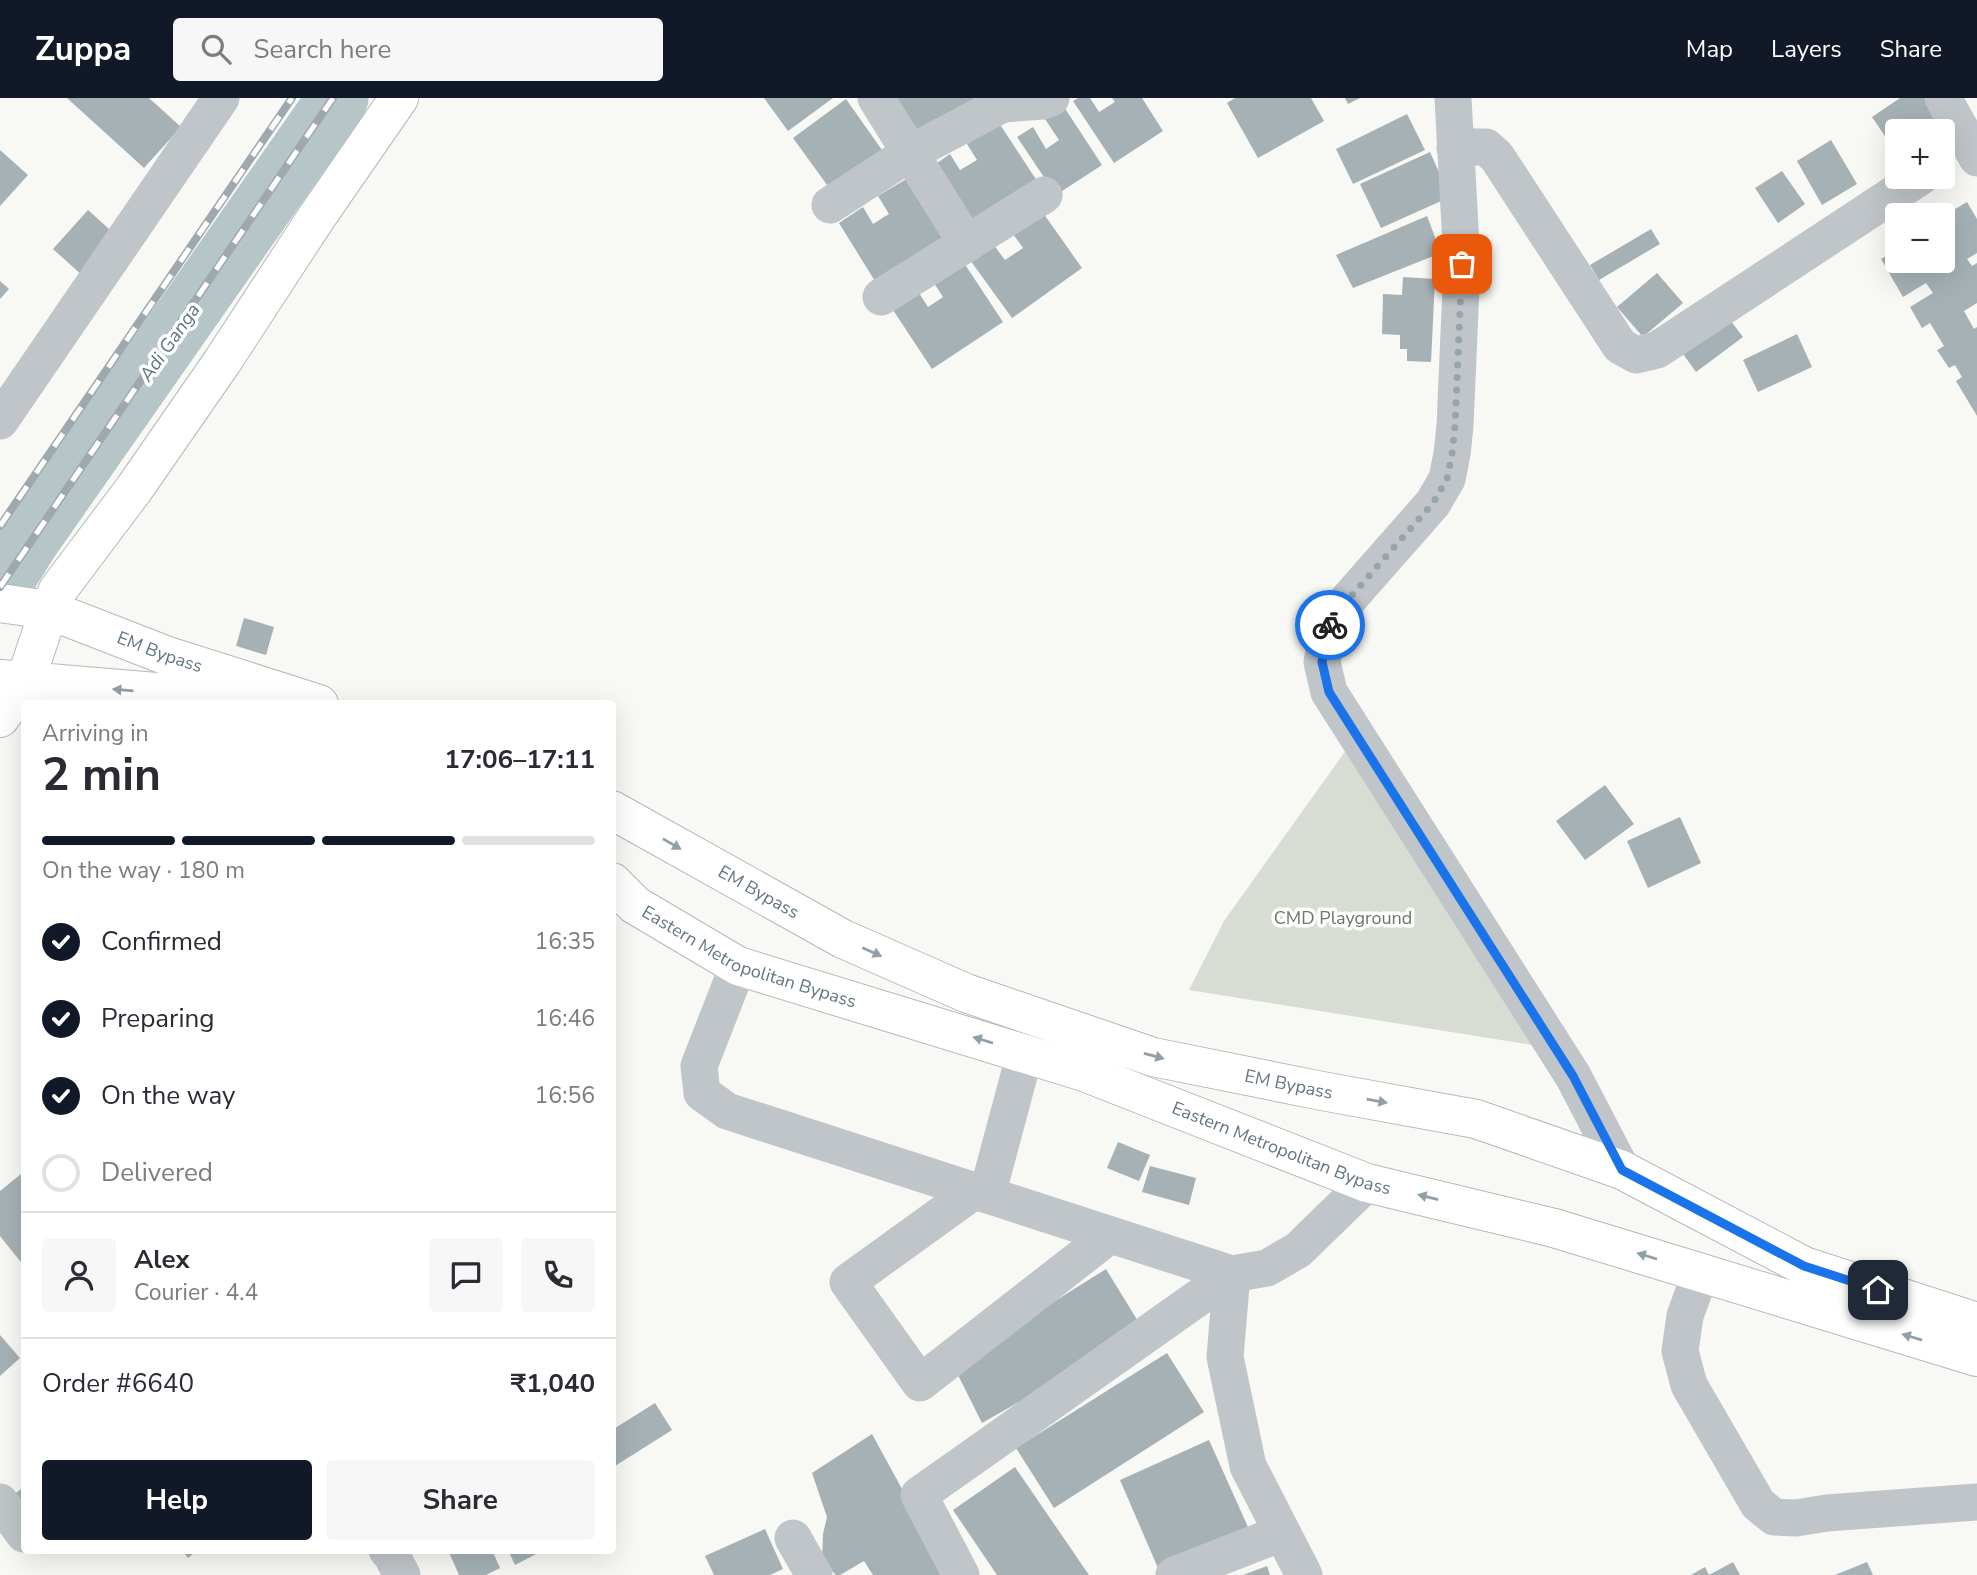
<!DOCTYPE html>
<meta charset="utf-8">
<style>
body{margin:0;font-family:"Nunito Sans",sans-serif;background:#f7f7f7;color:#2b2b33;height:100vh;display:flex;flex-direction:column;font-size:26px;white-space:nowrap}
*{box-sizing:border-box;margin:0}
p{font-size:23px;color:#7c7c81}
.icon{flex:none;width:38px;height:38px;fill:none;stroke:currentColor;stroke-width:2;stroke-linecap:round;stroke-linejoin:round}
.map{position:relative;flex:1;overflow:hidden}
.panel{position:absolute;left:21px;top:602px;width:595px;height:854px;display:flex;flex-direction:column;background:#fff;border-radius:7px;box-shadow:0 7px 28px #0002}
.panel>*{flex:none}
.buttons{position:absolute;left:1885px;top:21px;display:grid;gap:14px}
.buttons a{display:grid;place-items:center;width:70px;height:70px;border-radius:7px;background:#fff;box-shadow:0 7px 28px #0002;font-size:35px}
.pin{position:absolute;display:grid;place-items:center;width:60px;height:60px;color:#fff;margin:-30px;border-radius:14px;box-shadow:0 4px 10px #0006}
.courier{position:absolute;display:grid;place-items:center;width:70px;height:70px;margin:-35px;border:5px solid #1a73e8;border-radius:50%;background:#fff;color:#222;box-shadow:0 2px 9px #0007}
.summary em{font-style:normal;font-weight:700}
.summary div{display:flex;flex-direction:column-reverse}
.summary{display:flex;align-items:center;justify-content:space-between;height:119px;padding:0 21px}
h1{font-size:46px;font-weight:700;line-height:52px}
.bar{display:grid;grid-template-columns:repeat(4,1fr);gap:10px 7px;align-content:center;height:84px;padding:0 21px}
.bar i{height:9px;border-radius:5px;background:#e1e1e2}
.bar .on{background:#111827}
.bar p{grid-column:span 4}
.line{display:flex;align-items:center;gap:18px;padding:0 21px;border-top:2px solid #e1e1e2}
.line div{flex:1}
.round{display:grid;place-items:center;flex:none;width:74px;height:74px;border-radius:7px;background:#f7f7f7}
ol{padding:0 21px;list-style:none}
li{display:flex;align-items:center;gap:21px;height:77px}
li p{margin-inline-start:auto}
li .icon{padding:7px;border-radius:50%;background:#111827;color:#fff;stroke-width:4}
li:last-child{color:#7c7c81}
li i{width:38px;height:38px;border:4px solid #e1e1e2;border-radius:50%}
.cta{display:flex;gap:14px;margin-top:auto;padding:14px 21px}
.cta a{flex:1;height:80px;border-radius:7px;background:#111827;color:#fff;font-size:28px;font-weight:700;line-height:80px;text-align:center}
.cta a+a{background:#f7f7f7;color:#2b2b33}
header{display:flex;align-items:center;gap:42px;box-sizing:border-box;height:98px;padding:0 35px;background:#111827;color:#fff}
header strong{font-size:33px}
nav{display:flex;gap:38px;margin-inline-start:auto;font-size:24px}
.search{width:490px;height:63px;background:#f7f7f7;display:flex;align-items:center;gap:18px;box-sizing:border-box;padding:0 24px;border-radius:7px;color:#7c7c81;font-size:26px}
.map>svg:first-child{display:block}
.green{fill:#d8ddd4}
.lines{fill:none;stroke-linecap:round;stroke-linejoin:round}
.river{stroke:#b6c6c8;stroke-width:61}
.building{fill:#a5b1b5}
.major-casing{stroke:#b2b9bc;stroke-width:40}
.minor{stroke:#bfc5c8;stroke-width:37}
.major{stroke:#fff;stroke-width:38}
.rail-casing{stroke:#9ea8ad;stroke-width:8}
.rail{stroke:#fff;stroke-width:5;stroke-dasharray:16;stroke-linecap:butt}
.oneway{fill:#91a0a7}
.done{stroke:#96a5aa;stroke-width:7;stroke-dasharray:0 12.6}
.route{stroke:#1a73e8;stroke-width:9}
.labels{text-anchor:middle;stroke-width:7;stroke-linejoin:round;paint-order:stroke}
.street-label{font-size:18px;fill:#627881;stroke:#fff}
.park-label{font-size:18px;fill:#687961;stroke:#fff}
.water-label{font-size:19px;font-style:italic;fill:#5d777c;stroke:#fff}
</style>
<header>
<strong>Zuppa</strong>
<div class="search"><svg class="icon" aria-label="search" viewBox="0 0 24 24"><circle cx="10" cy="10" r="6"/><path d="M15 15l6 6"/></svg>Search here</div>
<nav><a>Map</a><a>Layers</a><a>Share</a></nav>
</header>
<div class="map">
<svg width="1977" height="1477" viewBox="0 0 1977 1477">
<rect width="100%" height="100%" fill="#f8f8f5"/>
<path class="green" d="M1349,648L1532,947L1189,892L1224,823Z"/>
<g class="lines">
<path class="river" d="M0,488L29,442L338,0"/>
</g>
<g class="building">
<path d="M67,0H149L181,29L144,70Z"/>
<path d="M764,0H833L788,33Z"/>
<path d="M889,0H977L916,41Z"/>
<path d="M1078,0H1090L1099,14L1115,4L1112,0H1142L1163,33L1114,65L1073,3Z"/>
<path d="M1235,0H1311L1324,23L1258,60L1227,5Z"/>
<path d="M1345,0H1360L1348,6Z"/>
<path d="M1900,0H1928L1955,41L1942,49V33H1897V56L1872,19Z"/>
<path d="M846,1L882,52L830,91L793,40Z"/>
<path d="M1064,9L1102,67L1056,97L1017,39L1033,29L1046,51L1059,42L1045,21Z"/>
<path d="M1407,16L1425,52L1353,86L1336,51Z"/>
<path d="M999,25L1039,86L967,134L927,72L950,56L960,72L977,62L967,46Z"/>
<path d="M1831,42L1857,86L1822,107L1797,63Z"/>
<path d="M0,52L28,77L0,108Z"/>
<path d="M1430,54L1450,99L1381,130L1360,86Z"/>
<path d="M1782,73L1805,106L1778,125L1755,90Z"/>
<path d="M908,80L948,145L878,188L839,125L863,109L873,126L889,116L878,98Z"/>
<path d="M1967,104L1977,121V155L1967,161L1972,168L1977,165V205L1964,213L1974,231L1977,229V318L1956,283L1962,279L1955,267L1949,270L1937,252L1944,248L1930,225L1922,230L1910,209L1933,195L1926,185L1903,199L1881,161L1897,151V163H1942V119Z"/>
<path d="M88,112L118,139L83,178L53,151Z"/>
<path d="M1041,112L1082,170L1012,220L970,162L993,146L1005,162L1023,150L1011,133Z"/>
<path d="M1427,118L1441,155L1353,190L1336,157Z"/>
<path d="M1651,131L1660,146L1599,182L1590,167Z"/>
<path d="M962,162L1003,224L932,271L891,209L917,192L928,209L943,199L932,182Z"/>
<path d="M1657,175L1683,205L1643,239L1617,209Z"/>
<path d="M1403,179L1435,181L1431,264L1407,263V251H1400V237L1382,236L1383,196L1402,197Z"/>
<path d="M0,183L9,191L0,201Z"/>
<path d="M1724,214L1743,239L1696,274L1678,249Z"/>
<path d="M1797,236L1812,269L1758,294L1743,262Z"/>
<path d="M244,520L274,529L266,557L236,548Z"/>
<path d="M1605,687L1634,726L1585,762L1556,723Z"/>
<path d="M1680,719L1701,765L1648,790L1627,743Z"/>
<path d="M1118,1044L1150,1057L1139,1083L1107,1070Z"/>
<path d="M1150,1068L1196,1080L1189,1107L1142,1094Z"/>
<path d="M21,1076L24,1081V1168L0,1138V1093Z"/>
<path d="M1106,1171L1144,1233L982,1325L953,1267Z"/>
<path d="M0,1237L20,1260L0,1278Z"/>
<path d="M1167,1255L1204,1314L1054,1410L1016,1350Z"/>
<path d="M655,1305L672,1332L615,1368L612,1363V1332Z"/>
<path d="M872,1336L949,1477H873L864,1463L840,1477H836L822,1463L823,1436L827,1419L812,1375Z"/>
<path d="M1209,1342L1252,1438L1161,1477L1120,1382Z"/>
<path d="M1015,1369L1089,1477H997L953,1412Z"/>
<path d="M24,1389V1413L13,1397Z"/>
<path d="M765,1431L783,1471L770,1477H714L705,1458Z"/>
<path d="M182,1452H198L188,1460Z"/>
<path d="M448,1452H492L500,1470L486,1477H459Z"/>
<path d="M508,1452H544L515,1467Z"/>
<path d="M1733,1464L1740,1477H1691L1705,1469L1709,1477Z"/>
<path d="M1867,1464L1873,1477H1835Z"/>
<path d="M1267,1468L1270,1477H1243Z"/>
</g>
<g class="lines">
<g class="major-casing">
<g id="major">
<path id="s1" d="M0,505L49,512L165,557L319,606"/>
<path d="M1,581L216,599L239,606"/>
<path d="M0,620L25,584L49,512L58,492L134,391L222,264L316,120L399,0"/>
<path id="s2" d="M612,712L843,841L966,895L1153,959L1322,993L1476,1021L1622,1072L1804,1168L1977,1224"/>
<path id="s3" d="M612,784L635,807L738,868L1084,974L1367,1085L1554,1130L1977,1259"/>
</g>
</g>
<g class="minor">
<path d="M876,0L967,146"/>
<path d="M1453,0L1462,166L1455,328L1452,356L1447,381L1433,405L1346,504L1329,530L1322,564L1329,594L1573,978L1622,1072"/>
<path d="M1943,0L1977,60"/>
<path d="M1003,6L1043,3L1051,0"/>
<path d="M1455,49H1486L1497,59L1620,248L1636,257L1657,252L1920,79"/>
<path d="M830,107L910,55L1003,6L1000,0"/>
<path d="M881,199L1044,97"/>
<path d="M0,323L221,0"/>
<path d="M738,868L699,968L702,995L727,1013L1232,1176L1267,1170L1298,1152L1367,1085"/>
<path d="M974,1093L848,1184L920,1285L1110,1137"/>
<path d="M987,1097L1025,955"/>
<path d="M1701,1174L1685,1218L1680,1253L1689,1287L1758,1406L1774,1419L1796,1420L1827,1415L1977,1404"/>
<path d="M1232,1176L1225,1259L1248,1368L1304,1477"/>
<path d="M0,1404L24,1436"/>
<path d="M793,1440L814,1477"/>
<path d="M387,1452L392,1458L402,1477"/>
<path d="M961,1477L919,1397L1232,1176"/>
<path d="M1174,1477L1282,1435"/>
</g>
<use href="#major" class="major"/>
<g class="rail-casing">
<g id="rail">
<path d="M0,428L292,0"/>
<path d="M0,489L333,0"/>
</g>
</g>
<use href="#rail" class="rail"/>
</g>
<defs><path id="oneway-solid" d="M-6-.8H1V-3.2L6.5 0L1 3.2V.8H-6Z" transform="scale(1.75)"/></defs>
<g class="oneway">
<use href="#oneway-solid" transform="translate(123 592) rotate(-175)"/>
<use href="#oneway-solid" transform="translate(672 746) rotate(30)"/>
<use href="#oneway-solid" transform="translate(872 854) rotate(24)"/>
<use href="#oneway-solid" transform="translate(983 942) rotate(-163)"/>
<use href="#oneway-solid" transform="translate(1154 958) rotate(15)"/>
<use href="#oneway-solid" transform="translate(1377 1003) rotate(10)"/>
<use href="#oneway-solid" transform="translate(1428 1099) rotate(-166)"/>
<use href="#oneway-solid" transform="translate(1647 1158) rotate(-163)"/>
<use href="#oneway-solid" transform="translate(1912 1239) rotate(-163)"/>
</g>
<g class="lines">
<path class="done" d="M1330,527L1346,504L1433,405L1447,381L1452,356L1455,328L1462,166"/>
<path class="route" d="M1330,527L1322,564L1329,594L1573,978L1622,1072L1804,1168L1878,1192"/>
</g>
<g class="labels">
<g class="street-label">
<text dy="6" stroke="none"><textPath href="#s1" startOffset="168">EM Bypass</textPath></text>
<text dy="6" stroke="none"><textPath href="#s2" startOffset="168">EM Bypass</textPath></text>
<text dy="6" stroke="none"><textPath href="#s3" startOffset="159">Eastern Metropolitan Bypass</textPath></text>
<text dy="6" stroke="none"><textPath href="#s2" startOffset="735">EM Bypass</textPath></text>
<text dy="6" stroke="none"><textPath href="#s3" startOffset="726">Eastern Metropolitan Bypass</textPath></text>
</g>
<g class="park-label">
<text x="1343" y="826">CMD Playground</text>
</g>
<g class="water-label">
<text transform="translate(169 244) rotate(-55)" y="7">Adi Ganga</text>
</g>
</g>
</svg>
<div class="buttons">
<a>+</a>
<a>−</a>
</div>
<div class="pin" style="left:1462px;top:166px;background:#ea580c"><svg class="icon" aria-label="bag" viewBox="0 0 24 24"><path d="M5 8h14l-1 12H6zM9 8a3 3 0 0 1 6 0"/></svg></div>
<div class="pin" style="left:1878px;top:1192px;background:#1f2937"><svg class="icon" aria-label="home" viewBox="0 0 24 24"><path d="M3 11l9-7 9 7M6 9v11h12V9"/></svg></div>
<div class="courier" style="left:1330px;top:527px"><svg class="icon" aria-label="bike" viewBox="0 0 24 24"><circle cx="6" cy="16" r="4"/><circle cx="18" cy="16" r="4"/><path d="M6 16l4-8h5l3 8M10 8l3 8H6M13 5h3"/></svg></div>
<section class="panel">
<div class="summary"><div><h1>2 min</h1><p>Arriving in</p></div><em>17:06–17:11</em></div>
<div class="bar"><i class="on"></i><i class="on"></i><i class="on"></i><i></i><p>On the way · 180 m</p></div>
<ol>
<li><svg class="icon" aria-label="check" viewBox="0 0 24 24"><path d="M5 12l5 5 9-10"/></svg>Confirmed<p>16:35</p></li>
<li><svg class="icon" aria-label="check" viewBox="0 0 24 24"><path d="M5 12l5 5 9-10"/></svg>Preparing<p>16:46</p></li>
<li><svg class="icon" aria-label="check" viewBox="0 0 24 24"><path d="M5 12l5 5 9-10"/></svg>On the way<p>16:56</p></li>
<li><i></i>Delivered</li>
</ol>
<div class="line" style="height:126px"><a class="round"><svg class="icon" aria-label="person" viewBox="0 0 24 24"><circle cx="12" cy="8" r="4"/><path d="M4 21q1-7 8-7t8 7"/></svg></a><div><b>Alex</b><p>Courier · 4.4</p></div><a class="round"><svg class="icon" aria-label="chat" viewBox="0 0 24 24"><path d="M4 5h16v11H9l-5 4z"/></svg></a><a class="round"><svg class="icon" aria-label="phone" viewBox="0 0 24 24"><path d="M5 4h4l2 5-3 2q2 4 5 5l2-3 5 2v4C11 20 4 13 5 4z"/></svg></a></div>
<div class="line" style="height:91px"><div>Order #6640</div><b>₹1,040</b></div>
<div class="cta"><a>Help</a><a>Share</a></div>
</section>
</div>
